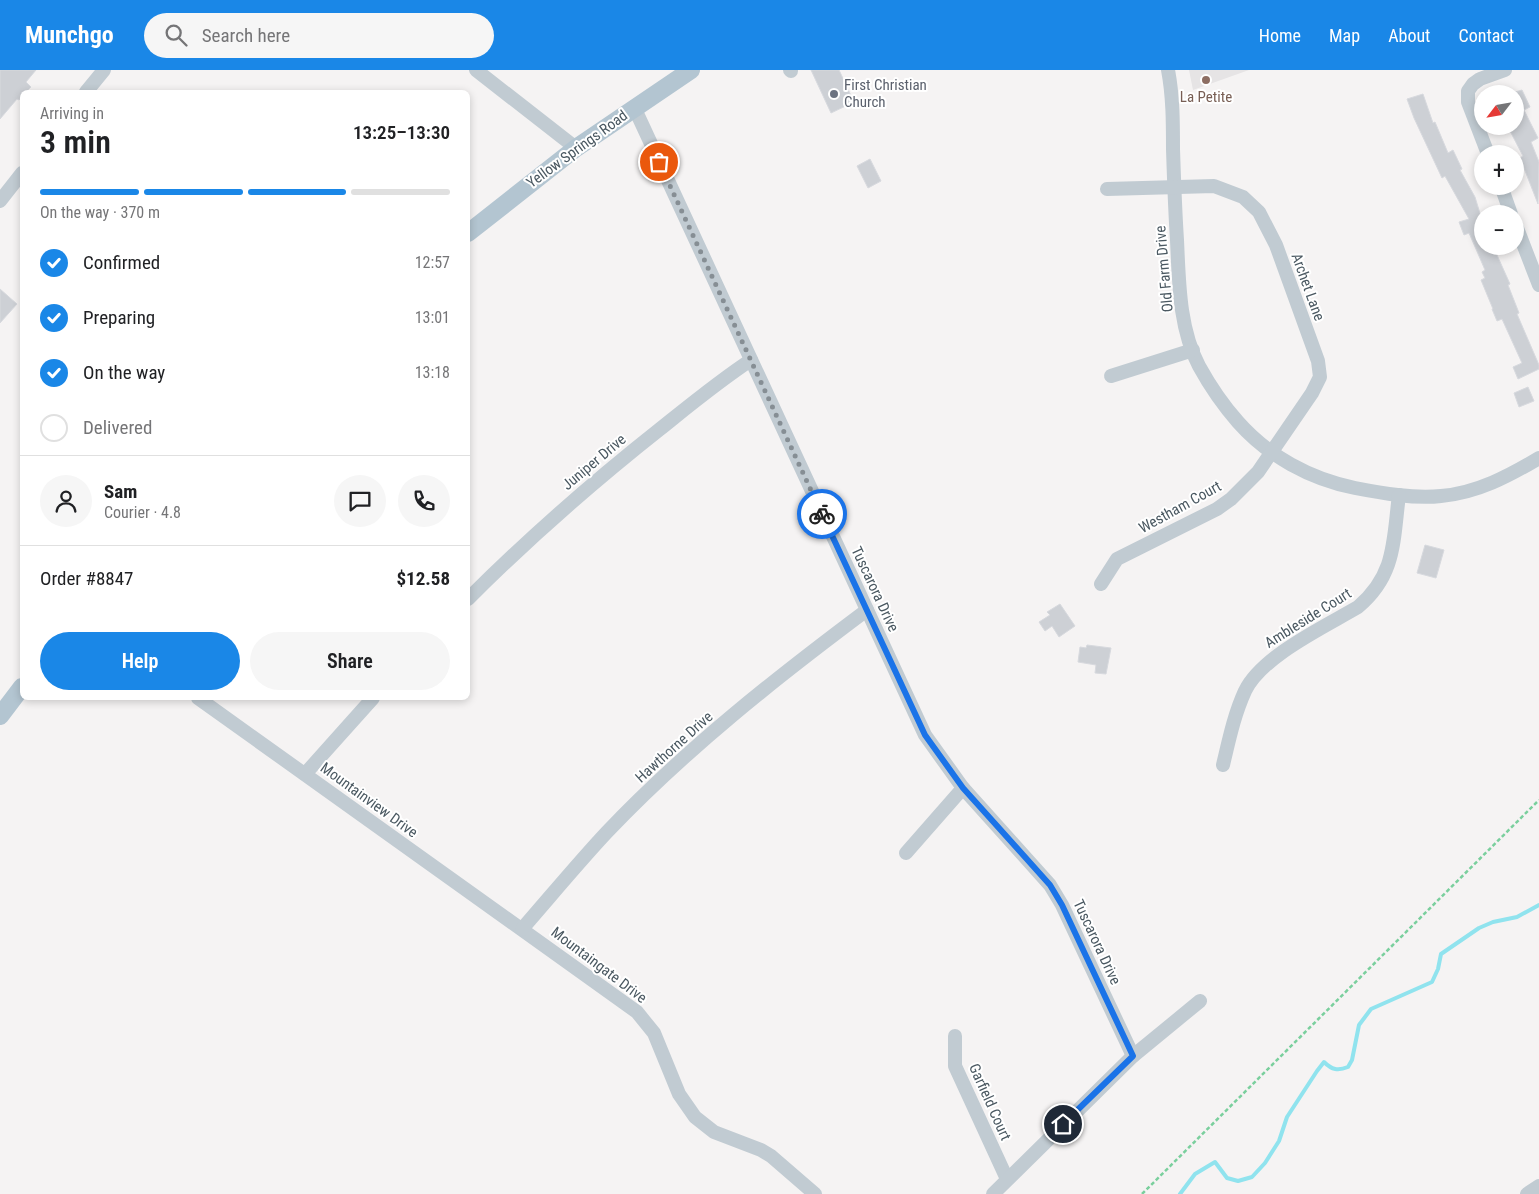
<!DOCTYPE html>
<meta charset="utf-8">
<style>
body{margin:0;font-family:"Roboto Condensed",sans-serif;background:#f6f6f6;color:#202124;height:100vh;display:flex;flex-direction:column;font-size:19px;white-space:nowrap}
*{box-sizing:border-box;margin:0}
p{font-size:16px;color:#757577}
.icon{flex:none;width:28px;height:28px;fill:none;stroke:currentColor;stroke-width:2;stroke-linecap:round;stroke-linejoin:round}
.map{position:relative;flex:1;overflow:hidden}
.sheet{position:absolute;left:20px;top:20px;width:450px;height:610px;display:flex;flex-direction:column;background:#fff;border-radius:8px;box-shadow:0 2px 8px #0003}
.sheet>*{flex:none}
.needle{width:32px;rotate:239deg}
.fabs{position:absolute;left:1474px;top:15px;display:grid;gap:10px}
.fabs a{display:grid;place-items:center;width:50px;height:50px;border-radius:50%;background:#fff;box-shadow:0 2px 8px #0003;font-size:25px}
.pin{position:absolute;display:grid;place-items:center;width:42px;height:42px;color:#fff;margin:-21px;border:2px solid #fff;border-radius:50%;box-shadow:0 1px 5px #0007}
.courier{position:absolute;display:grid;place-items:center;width:50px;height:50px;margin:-25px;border:4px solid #1a73e8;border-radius:50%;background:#fff;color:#222;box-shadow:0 1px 6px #0007}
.summary em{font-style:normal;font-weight:600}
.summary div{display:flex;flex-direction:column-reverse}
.summary{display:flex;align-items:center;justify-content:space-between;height:85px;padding:0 20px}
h1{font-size:32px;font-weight:600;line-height:38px}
.bar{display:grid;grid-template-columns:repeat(4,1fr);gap:8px 5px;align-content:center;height:60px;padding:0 20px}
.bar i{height:6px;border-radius:4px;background:#e0e0e0}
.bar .on{background:#1a87e7}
.bar p{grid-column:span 4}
.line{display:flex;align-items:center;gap:12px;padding:0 20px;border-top:1px solid #e0e0e0}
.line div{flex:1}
.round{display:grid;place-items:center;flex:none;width:52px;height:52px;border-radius:26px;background:#f6f6f6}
ol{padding:0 20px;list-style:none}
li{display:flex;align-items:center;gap:15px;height:55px}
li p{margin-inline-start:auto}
li .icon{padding:5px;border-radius:50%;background:#1a87e7;color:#fff;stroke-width:4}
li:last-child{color:#757577}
li i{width:28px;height:28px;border:2px solid #e0e0e0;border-radius:50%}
.primary-button{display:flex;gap:10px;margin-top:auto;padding:10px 20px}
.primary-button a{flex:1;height:58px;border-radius:30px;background:#1a87e7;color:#fff;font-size:20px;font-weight:600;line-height:58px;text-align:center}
.primary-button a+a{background:#f6f6f6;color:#202124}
header{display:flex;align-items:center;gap:30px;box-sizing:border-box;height:70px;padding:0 25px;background:#1a87e7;color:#fff}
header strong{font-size:24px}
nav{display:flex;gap:28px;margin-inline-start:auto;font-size:18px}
.search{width:350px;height:45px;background:#f6f6f6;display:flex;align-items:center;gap:12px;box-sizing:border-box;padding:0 18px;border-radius:28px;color:#757577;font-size:19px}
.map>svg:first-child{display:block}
.education{fill:#e6e4e5}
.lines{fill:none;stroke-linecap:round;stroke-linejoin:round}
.stream{stroke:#90e3ee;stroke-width:4}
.building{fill:#cdd0d5;stroke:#d7d9de}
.path{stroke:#7acf9d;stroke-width:2.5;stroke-dasharray:4 2.5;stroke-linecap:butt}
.minor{stroke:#c1cbd2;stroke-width:14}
.major{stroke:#b3c5d1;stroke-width:18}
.done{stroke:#868e94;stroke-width:5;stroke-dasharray:0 9}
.route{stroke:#1a73e8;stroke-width:6}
.education-dot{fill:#8d6e63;stroke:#fff;stroke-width:2}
.worship-dot{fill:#6b7280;stroke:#fff;stroke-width:2}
.labels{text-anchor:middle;stroke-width:4;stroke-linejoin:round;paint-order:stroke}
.worship-label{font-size:15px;fill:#5b616d;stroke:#fff;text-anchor:start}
.education-label{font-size:15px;fill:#785e54;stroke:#fff}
.street-label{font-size:15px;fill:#4a5861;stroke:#fff}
</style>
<header>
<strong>Munchgo</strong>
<div class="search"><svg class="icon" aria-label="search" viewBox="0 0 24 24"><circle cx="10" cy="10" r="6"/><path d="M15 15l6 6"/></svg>Search here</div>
<nav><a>Home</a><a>Map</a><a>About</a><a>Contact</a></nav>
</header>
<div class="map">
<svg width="1539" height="1124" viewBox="0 0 1539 1124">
<rect width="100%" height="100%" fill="#f5f3f3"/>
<path class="education" d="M1189,0H1249L1193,20Z"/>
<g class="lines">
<path class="stream" d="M1180,1124L1195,1104L1215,1092L1227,1108L1238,1111L1252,1107L1265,1093L1279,1071L1287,1047L1317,1001L1324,992C1332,1000 1338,1001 1348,997L1352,990L1359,955L1371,939L1432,912L1438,899L1441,884L1479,858L1493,852L1517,847L1539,835"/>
</g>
<g class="building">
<path d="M0,0H36L26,12L31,17L26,22H22V26L19,30L17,29L0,49Z"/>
<path d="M811,0H839L854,32L831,43Z"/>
<path d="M1522,20L1530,37L1524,40L1538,68L1531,72L1539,92L1538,134L1520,88L1523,86L1509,59L1515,56V22Z"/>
<path d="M1423,24L1433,53L1435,52L1448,83L1453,80L1462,99L1460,100L1475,127L1482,150V176H1493L1510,214L1508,215L1519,243L1517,244L1539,295V299L1518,309L1513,297L1522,293L1502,249L1497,251L1492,239H1493L1481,210L1485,208L1482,202L1485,200L1469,163L1464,165L1459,152L1469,149L1445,106L1442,108L1414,48L1407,29Z"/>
<path d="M870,89L881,111L868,118L857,96Z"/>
<path d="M0,219L17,234L0,253Z"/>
<path d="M1528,317L1534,331L1519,337L1514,323Z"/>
<path d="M1425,475L1444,480L1436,508L1417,503Z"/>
<path d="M1060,534L1075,556L1059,567L1052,556L1045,561L1039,552L1050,545L1047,542Z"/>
<path d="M1087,575L1111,578L1106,604L1095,603L1096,595L1078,592L1080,577L1086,578Z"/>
</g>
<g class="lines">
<path class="path" d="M1142,1124L1539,730"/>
<g class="minor">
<path d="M476,0L576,78"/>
<path d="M790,0L791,1"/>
<path d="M1168,0C1173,26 1173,53 1173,79C1174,110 1175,140 1177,170C1179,212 1179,258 1199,296C1210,316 1223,335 1238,352C1268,386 1310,409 1355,418C1381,423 1414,429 1441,426C1477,423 1509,406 1539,388"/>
<path d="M86,22L104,0"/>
<path d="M634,37L925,665L963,718L1050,815L1062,835L1133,986"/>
<path d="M1488,84L1468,32V21L1473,14L1480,9L1505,0"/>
<path d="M1501,116L1511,144"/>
<path d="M0,131L22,103"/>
<path d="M1515,153L1539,215"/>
<path d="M1111,306L1193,280"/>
<path d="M1101,514L1117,489L1217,439L1231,429L1258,402L1312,323L1320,307L1318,291L1276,175L1259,142L1243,127L1214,116L1107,119"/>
<path d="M468,529C528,469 593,412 660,359C690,335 719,311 751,290"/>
<path d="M198,628L637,942L654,963L679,1024L695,1047L714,1062L761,1080L771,1086L815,1124"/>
<path d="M1223,695C1229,670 1234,645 1245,621C1262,586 1324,557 1358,537C1396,505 1393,471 1399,425"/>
<path d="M305,704L373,628"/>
<path d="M906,783L963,718"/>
<path d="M522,859C550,827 578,793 607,762C686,679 776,608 867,540"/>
<path d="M955,966V996L1007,1109"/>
<path d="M993,1124L1133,986L1200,931"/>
<path d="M1527,1124L1539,1116"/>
</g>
<g class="major">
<path d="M468,163L576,78L691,0"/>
<path d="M0,646L22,617"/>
</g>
</g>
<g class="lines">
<path class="done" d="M659,92L822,444"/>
<path class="route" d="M822,444L925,665L963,718L1050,815L1062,835L1133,986L1063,1054"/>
</g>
<circle class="education-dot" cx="1206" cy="10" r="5"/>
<circle class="worship-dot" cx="834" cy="24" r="5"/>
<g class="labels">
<g class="worship-label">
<text x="844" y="20">First Christian<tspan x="844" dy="17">Church</tspan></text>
</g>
<g class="education-label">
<text x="1206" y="32">La Petite</text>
</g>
<g class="street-label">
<text transform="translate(577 79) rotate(-36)" y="5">Yellow Springs Road</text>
<text transform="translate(1164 199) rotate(-95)" y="5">Old Farm Drive</text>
<text transform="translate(1308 217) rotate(70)" y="5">Archet Lane</text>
<text transform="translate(594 392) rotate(-40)" y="5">Juniper Drive</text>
<text transform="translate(1180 437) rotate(-29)" y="5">Westham Court</text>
<text transform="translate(875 519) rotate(65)" y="5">Tuscarora Drive</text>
<text transform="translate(1308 548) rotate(-32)" y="5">Ambleside Court</text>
<text transform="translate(674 677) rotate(-42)" y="5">Hawthorne Drive</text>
<text transform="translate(369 730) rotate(36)" y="5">Mountainview Drive</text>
<text transform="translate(1097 872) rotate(65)" y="5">Tuscarora Drive</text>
<text transform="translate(599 895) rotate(37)" y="5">Mountaingate Drive</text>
<text transform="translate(990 1032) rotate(66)" y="5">Garfield Court</text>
</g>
</g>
</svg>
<div class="fabs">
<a><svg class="needle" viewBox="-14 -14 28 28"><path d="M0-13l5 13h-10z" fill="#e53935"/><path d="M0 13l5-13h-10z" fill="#757577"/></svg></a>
<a>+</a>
<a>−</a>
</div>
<div class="pin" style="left:659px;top:92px;background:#ea580c"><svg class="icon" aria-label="bag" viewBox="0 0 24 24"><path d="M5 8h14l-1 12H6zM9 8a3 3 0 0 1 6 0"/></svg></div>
<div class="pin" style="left:1063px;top:1054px;background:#1f2937"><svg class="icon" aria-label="home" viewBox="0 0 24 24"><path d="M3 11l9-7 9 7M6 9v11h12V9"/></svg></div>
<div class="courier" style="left:822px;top:444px"><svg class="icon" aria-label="bike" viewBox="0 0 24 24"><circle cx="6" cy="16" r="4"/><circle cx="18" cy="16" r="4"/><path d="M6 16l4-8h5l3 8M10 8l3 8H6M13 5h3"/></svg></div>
<section class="sheet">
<div class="summary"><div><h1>3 min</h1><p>Arriving in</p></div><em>13:25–13:30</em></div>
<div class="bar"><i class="on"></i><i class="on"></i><i class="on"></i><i></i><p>On the way · 370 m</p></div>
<ol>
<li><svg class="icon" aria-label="check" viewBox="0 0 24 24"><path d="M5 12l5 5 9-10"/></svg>Confirmed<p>12:57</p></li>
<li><svg class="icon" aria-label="check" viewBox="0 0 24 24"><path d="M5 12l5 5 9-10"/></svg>Preparing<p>13:01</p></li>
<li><svg class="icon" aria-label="check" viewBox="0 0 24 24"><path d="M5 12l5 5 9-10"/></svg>On the way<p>13:18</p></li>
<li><i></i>Delivered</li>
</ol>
<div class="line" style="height:90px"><a class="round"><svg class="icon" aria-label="person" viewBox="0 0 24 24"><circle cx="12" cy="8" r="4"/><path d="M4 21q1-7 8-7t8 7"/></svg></a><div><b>Sam</b><p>Courier · 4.8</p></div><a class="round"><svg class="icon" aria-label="chat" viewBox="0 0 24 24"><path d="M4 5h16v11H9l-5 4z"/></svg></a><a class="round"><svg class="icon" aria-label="phone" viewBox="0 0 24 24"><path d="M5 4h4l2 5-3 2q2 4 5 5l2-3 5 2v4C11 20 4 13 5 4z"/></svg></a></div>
<div class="line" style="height:65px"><div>Order #8847</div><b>$12.58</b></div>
<div class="primary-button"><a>Help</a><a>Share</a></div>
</section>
</div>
